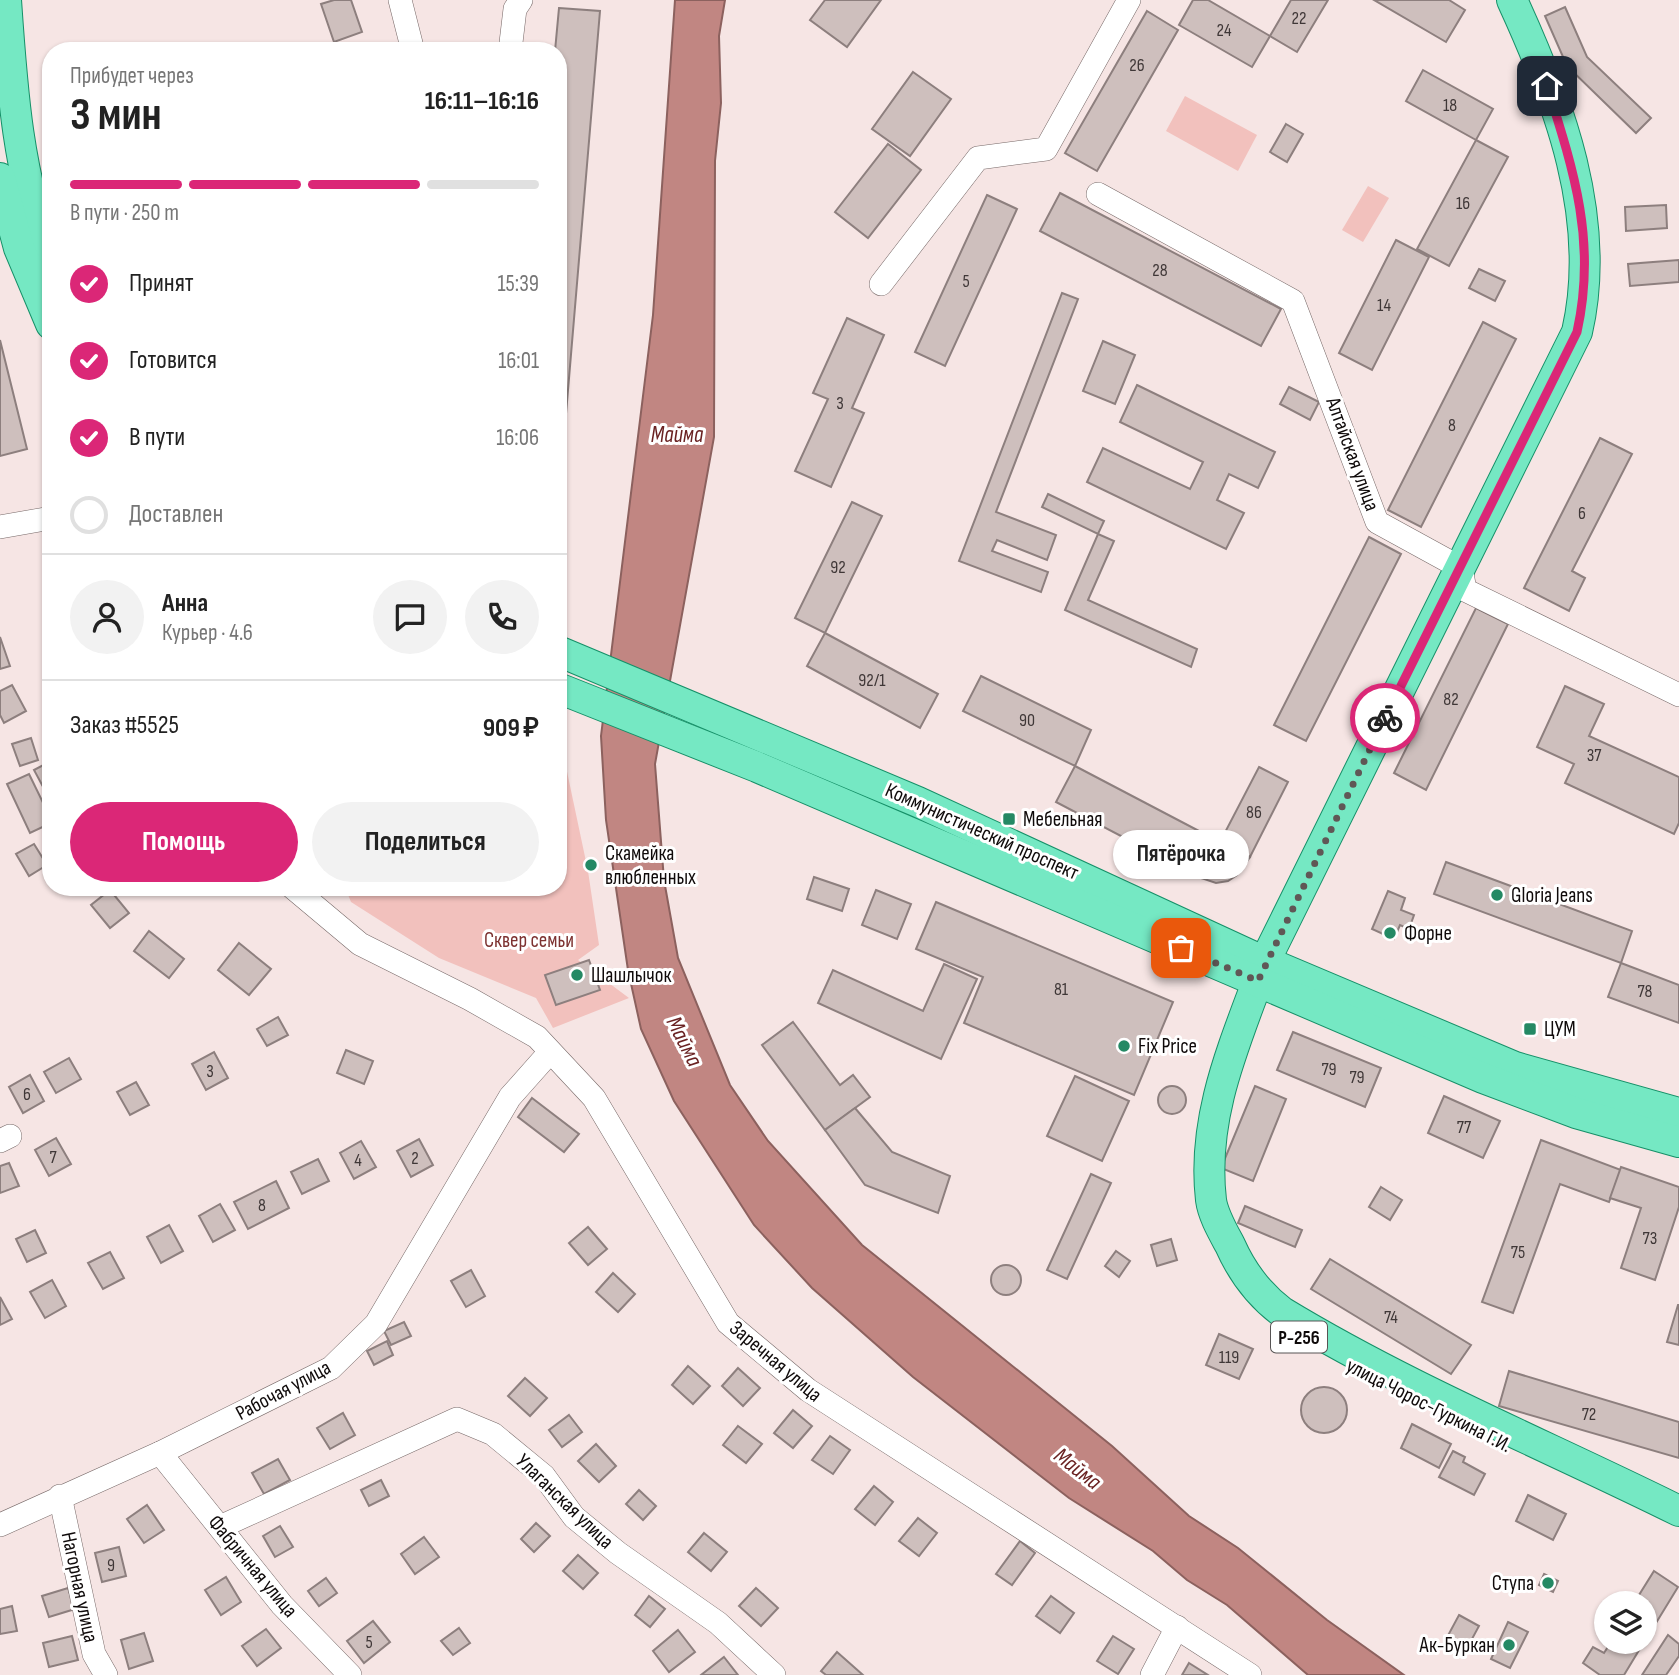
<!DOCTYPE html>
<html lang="ru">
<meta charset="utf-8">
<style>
body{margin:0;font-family:"Sofia Sans Condensed",sans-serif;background:#f2f2f2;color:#222;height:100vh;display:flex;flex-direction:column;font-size:26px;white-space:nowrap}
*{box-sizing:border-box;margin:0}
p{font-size:23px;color:#767676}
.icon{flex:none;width:38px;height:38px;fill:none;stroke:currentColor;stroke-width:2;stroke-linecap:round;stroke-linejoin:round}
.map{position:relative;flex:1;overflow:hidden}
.details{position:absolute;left:42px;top:42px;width:525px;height:854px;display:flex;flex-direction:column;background:#fff;border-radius:28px;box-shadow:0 2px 5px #0004}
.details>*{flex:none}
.controls{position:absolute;left:1594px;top:1591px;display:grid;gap:14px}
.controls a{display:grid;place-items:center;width:63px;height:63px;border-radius:50%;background:#fff;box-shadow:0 2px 5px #0004;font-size:35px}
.pin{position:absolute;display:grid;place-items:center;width:60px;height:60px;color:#fff;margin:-30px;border-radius:14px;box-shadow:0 4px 10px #0006}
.courier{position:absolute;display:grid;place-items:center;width:70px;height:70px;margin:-35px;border:5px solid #db2777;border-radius:50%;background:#fff;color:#222;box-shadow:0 2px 9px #0007}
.bubble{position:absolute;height:49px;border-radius:24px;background:#fff;box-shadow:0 2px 5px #0004;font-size:23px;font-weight:700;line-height:49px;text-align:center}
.head em{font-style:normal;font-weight:700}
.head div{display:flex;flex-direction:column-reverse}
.head{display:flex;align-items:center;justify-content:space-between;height:119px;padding:0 28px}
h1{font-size:46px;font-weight:700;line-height:52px}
.bar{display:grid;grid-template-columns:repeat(4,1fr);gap:10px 7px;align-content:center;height:84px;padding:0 28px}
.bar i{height:9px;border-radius:5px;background:#e0e0e0}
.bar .selected{background:#db2777}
.bar p{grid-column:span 4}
.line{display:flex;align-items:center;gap:18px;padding:0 28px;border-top:2px solid #e0e0e0}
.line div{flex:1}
.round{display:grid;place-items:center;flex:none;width:74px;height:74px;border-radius:37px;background:#f2f2f2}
ol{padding:0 28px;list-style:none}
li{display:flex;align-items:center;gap:21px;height:77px}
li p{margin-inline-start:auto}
li .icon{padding:7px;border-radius:50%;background:#db2777;color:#fff;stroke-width:4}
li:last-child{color:#767676}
li i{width:38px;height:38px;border:4px solid #e0e0e0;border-radius:50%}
.button{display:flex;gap:14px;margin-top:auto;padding:14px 28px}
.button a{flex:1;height:80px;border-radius:42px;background:#db2777;color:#fff;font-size:28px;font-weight:700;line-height:80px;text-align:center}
.button a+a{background:#f2f2f2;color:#222}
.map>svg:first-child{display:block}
.green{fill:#f2c1bd}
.water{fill:#c18682;stroke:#8c615e;stroke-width:2}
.building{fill:#cebfbd;stroke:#8d7f7e;stroke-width:2}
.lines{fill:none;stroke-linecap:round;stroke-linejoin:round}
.minor-casing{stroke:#776968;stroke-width:24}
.major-casing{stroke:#169068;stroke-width:32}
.minor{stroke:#fff;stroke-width:23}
.major{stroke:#75e8c3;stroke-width:30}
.done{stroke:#605756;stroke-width:7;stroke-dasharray:0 12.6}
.route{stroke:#db2777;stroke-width:9}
.poi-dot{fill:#248964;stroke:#fff;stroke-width:2.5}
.labels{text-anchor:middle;stroke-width:6;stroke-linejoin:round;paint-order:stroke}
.number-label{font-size:18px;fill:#3f3737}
.shield{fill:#fff;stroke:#575454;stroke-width:2}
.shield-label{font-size:19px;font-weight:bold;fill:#0f0a0a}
.street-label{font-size:21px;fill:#0f0a0a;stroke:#fff}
.poi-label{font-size:21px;fill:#0f0a0a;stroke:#fff;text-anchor:start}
.park-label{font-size:21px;fill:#7d3231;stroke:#fff}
.water-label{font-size:23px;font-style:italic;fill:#6a2222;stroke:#fff}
</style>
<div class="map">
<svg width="1679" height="1675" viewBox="0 0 1679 1675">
<rect width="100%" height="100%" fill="#f6e5e4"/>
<g class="green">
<path d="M1185,96L1257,135L1238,171L1166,131Z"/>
<path d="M1368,186L1389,198L1363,242L1342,230Z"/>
<path d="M558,729L588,871L599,945L578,960L629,998L553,1028L536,998L439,958L351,902L345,887H558Z"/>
</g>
<path class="water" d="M675,0H725L719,36L721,103L715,161L714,437L655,764L664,880L678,958L730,1085L768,1141L862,1245L1112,1446L1189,1516L1238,1548L1327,1620L1404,1675H1308L1227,1605L1187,1580L1153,1551L1069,1498L913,1377L812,1288L754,1225L674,1101L641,1029L628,970L606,820L601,736L653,315Z"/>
<g class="building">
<path d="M334,0H351L362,32L334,42L321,4Z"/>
<path d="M825,0H881L847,47L810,20Z"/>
<path d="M1193,0H1208L1270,36L1252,67L1179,25Z"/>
<path d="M1291,0H1328L1297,52L1270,36Z"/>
<path d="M1374,0H1449L1465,10L1446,42Z"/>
<path d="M1565,7L1587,57L1651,118L1636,133L1567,66L1545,16Z"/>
<path d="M559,8L600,11L562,461H558V51H555Z"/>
<path d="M1147,11L1178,30L1097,171L1065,153Z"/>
<path d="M1423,70L1493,109L1476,140L1406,101Z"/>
<path d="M913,72L951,99L910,156L872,129Z"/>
<path d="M1286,124L1303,134L1287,162L1270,152Z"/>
<path d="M1476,140L1508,157L1449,266L1417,249Z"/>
<path d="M888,144L921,170L868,238L835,212Z"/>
<path d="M1060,193L1281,309L1261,346L1040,231Z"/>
<path d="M987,195L1017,209L945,366L915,352Z"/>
<path d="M1666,205L1667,228L1626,231L1625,207Z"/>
<path d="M1396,240L1429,257L1372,370L1339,353Z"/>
<path d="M1679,260V282L1630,286L1628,264Z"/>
<path d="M1479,269L1505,281L1495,301L1469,288Z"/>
<path d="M1062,293L1078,299L996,512L1056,535L1047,560L997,540L992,551L1048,572L1041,592L959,561Z"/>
<path d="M847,318L884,335L852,408L864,413L831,487L795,471L828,399L813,393Z"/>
<path d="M1483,322L1516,339L1421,527L1388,510Z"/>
<path d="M0,340L27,449L0,456Z"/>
<path d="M1103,341L1135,355L1115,404L1083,391Z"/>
<path d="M1137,385L1275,452L1258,488L1229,474L1217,500L1244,513L1226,549L1087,482L1103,448L1190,489L1203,462L1120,422Z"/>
<path d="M1289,387L1319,402L1310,420L1280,404Z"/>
<path d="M1600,438L1632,454L1572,571L1585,578L1569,611L1524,588Z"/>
<path d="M1048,494L1104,521L1098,534L1042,507Z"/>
<path d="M852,502L882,516L825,633L795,618Z"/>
<path d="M1098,534L1114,541L1088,600L1197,649L1191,667L1065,610Z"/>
<path d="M1369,537L1401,554L1306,741L1274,725Z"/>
<path d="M1476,608L1508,624L1426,790L1394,773Z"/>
<path d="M825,633L938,694L920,728L807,666Z"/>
<path d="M0,637L10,666L0,669Z"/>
<path d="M981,676L1091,730L1075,766L963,711Z"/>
<path d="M12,685L26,711L4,723L0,715V691Z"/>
<path d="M1565,686L1604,704L1589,736L1679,777V823L1674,834L1565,783L1574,764L1537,747Z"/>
<path d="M31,738L38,760L20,766L12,744Z"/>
<path d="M51,761V795L48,796L34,770Z"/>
<path d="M1075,766L1220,842L1201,878L1056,802Z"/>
<path d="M1259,767L1288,782L1250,857L1220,842Z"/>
<path d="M29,774L51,819V823L30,833L7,784Z"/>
<path d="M1220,842L1250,857L1237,875L1228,881L1216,883L1201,878Z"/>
<path d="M34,844L47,865L29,876L16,854Z"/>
<path d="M1446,862L1632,931L1621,963L1434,894Z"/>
<path d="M814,877L849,889L842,911L807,899Z"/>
<path d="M110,890L129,913L110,928L91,905Z"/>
<path d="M876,890L911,904L897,939L862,925Z"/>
<path d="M1388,891L1405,898L1401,910L1414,915L1409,929L1400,925L1394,939L1372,929Z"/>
<path d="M936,902L1173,1002L1134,1095L964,1023L983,977L916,949Z"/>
<path d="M149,931L184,959L169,978L134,951Z"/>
<path d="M239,943L271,969L249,995L218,970Z"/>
<path d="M589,960L600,990L556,1005L545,975Z"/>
<path d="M1621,963L1679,985V1023L1608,997Z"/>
<path d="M944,964L977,979L941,1059L818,1003L833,970L923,1011Z"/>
<path d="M278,1017L288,1035L267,1046L257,1029Z"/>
<path d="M793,1022L840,1085L853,1075L870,1097L825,1130L762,1045Z"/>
<path d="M1293,1032L1381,1068L1365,1107L1277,1070Z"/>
<path d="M346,1050L373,1061L364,1084L337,1073Z"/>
<path d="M214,1052L228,1078L206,1090L192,1064Z"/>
<path d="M69,1058L81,1079L56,1093L44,1072Z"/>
<path d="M30,1075L44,1101L23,1113L9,1087Z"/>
<path d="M1075,1076L1129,1101L1102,1161L1047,1136Z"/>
<path d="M136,1082L149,1105L130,1115L117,1092Z"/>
<circle cx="1172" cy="1100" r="14"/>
<path d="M1255,1086L1286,1099L1253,1181L1221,1168Z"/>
<path d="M1444,1096L1500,1121L1483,1158L1428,1133Z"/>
<path d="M532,1098L579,1134L564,1152L518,1117Z"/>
<path d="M855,1108L892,1152L950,1176L938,1213L865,1185L825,1130Z"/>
<path d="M56,1138L71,1164L49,1176L35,1150Z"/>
<path d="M419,1139L433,1165L411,1177L397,1151Z"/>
<path d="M1541,1140L1621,1170L1609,1202L1560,1184L1513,1313L1482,1302Z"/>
<path d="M361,1141L376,1167L354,1179L340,1153Z"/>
<path d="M318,1159L329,1181L302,1194L291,1172Z"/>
<path d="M9,1163L19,1186L0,1193V1166Z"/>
<path d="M1621,1167L1679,1187V1207L1655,1280L1621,1268L1641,1208L1610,1198Z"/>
<path d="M1091,1174L1111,1183L1067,1279L1047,1270Z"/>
<path d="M276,1181L289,1208L248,1229L234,1202Z"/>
<path d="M1381,1187L1402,1200L1390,1220L1369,1207Z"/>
<path d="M220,1204L235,1230L213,1242L199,1216Z"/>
<path d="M1245,1206L1302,1230L1295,1247L1238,1223Z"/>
<path d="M169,1225L183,1251L161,1263L147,1237Z"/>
<path d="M588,1227L607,1249L588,1265L569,1243Z"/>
<path d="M35,1230L46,1253L27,1262L16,1239Z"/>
<path d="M1171,1239L1177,1260L1157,1266L1151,1245Z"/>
<path d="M1116,1251L1130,1261L1119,1277L1105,1266Z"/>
<path d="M110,1252L124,1278L103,1289L88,1263Z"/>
<path d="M1330,1259L1471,1345L1451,1374L1311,1289Z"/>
<circle cx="1006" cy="1280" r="15"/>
<path d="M471,1270L485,1296L466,1307L451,1281Z"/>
<path d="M613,1273L635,1294L618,1312L596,1292Z"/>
<path d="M52,1280L66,1306L45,1318L30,1292Z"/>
<path d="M0,1297L12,1319L0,1325Z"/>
<path d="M1678,1305H1679V1345L1667,1342Z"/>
<path d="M404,1322L411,1336L391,1345L384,1331Z"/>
<path d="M1219,1334L1253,1349L1239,1379L1206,1365Z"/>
<path d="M387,1341L393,1355L374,1365L367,1351Z"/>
<path d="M688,1366L710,1386L693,1404L672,1385Z"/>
<path d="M738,1368L760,1388L743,1406L722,1386Z"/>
<path d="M1509,1371L1679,1422V1458L1499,1406Z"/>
<path d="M525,1378L547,1398L530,1416L508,1396Z"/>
<circle cx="1324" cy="1410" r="23"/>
<path d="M793,1410L812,1426L793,1448L774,1433Z"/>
<path d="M343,1413L355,1435L330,1449L317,1428Z"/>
<path d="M569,1415L582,1432L562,1447L549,1430Z"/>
<path d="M1412,1424L1451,1444L1439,1468L1401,1448Z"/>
<path d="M738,1426L762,1444L746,1463L723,1445Z"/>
<path d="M830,1436L850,1450L833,1474L812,1460Z"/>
<path d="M596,1444L616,1466L599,1482L578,1461Z"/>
<path d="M1453,1451L1465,1457L1463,1462L1485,1474L1474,1495L1439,1477Z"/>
<path d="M278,1459L290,1480L264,1494L252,1473Z"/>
<path d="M381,1480L389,1496L369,1506L361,1490Z"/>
<path d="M874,1486L893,1502L875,1525L855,1509Z"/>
<path d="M639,1490L656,1506L643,1520L626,1504Z"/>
<path d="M1528,1495L1566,1514L1553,1540L1516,1521Z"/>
<path d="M147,1505L164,1530L144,1543L127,1519Z"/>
<path d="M918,1518L937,1533L919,1556L899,1541Z"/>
<path d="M536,1523L550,1536L534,1552L521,1539Z"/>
<path d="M280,1526L293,1547L275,1557L263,1536Z"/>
<path d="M704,1533L727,1552L711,1571L688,1552Z"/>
<path d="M424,1537L439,1557L415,1574L401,1554Z"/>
<path d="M1020,1541L1035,1553L1012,1585L996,1574Z"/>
<path d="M119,1547L126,1576L102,1582L95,1553Z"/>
<path d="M578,1555L598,1573L583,1589L563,1571Z"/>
<path d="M1654,1571L1678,1587L1645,1641V1603H1634Z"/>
<path d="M1544,1574L1558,1581L1553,1592L1539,1585Z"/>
<path d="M226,1577L241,1602L221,1615L205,1590Z"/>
<path d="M326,1578L337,1593L319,1606L308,1591Z"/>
<path d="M68,1588L75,1609L49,1617L42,1596Z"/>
<path d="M756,1588L778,1608L761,1626L739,1606Z"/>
<path d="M649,1596L665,1609L650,1627L635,1615Z"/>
<path d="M1051,1596L1074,1613L1060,1633L1036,1616Z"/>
<path d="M12,1606L17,1631L0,1634V1609Z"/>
<path d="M1459,1615L1479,1626L1465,1652L1445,1641Z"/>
<path d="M373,1621L390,1642L364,1663L347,1641Z"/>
<path d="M1508,1622L1528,1632L1510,1668L1491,1659Z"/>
<path d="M459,1628L470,1643L453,1655L441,1641Z"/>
<path d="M266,1629L281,1648L257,1666L242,1646Z"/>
<path d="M678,1630L695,1652L669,1672L653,1651Z"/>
<path d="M144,1633L153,1661L129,1669L121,1640Z"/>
<path d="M1668,1635L1679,1644V1656L1666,1675H1642Z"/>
<path d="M72,1636L78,1660L49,1667L43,1643Z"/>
<path d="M1113,1636L1134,1649L1118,1674L1097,1661Z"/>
<path d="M1611,1642H1644L1624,1675H1600L1583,1663L1593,1647L1604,1653Z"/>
<path d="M837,1652L863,1675H826L821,1671Z"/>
<path d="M724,1657L738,1675H701Z"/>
<path d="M1189,1663L1208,1675H1182Z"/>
</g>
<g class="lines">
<g class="minor-casing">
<g id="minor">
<path d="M400,0L413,51"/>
<path d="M510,51L515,9L521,0"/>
<path d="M1098,194L1293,301L1377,522L1461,568L1465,590L1679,695"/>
<path d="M881,284L978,158L1046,149L1129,0"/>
<path d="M0,527L51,518"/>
<path d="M292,887L360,944L470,999L537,1037L594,1098L728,1323L808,1390L1250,1675"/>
<path d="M0,1141L10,1136"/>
<path d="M160,1453L282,1605L350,1675"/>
<path d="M60,1496L94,1654L106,1675"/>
<path d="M0,1525L160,1453L331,1368L376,1324L510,1097L550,1052"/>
<path d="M220,1527L457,1419L493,1434L544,1476L574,1517L618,1553L718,1623L774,1675"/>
<path d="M1152,1675L1177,1627"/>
</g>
</g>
<g class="major-casing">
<g id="major">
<path d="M6,0C12,89 18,177 51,261"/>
<path d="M1512,0C1559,102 1603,219 1577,332L1265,961C1237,1039 1201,1114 1211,1200C1213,1215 1223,1232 1230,1245C1242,1272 1258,1294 1282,1312C1409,1389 1546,1445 1679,1511"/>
<path d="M0,178L19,248L51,324"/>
<path d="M558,651L918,802L1252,956L1515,1067L1679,1113"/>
<path d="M558,688L757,767L1483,1078L1576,1113L1679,1142"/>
</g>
</g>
<use href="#minor" class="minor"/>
<use href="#major" class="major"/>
</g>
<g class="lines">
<path class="done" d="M1181,948L1258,981L1385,718"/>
<path class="route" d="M1385,718L1577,332C1597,242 1574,171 1547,86"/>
</g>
<g class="poi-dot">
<rect x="1002" y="812" width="14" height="14" rx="3.5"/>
<circle cx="591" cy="865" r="7"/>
<circle cx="1497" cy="895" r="7"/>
<circle cx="1390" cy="933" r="7"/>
<circle cx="577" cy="975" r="7"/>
<rect x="1523" y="1022" width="14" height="14" rx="3.5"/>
<circle cx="1124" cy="1046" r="7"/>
<circle cx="1548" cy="1583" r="7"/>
<circle cx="1509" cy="1645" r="7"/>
</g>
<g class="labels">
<g class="number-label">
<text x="1299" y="24">22</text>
<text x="1224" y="36">24</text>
<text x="1137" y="71">26</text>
<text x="1450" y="111">18</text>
<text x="1463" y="209">16</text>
<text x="1160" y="276">28</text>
<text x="966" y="287">5</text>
<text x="1384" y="311">14</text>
<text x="840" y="409">3</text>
<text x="1452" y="431">8</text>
<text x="1582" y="519">6</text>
<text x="838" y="573">92</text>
<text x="872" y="686">92/1</text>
<text x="1451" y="705">82</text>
<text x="1027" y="726">90</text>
<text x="1594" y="761">37</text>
<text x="1254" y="818">86</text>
<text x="1061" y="995">81</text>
<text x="1645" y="997">78</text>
<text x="1329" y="1075">79</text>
<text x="210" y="1077">3</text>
<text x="1357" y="1083">79</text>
<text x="27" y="1100">6</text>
<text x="1464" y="1133">77</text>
<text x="53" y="1163">7</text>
<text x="415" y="1164">2</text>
<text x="358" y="1166">4</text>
<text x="262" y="1211">8</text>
<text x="1650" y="1244">73</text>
<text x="1518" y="1258">75</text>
<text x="1391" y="1323">74</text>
<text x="1229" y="1363">119</text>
<text x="1589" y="1420">72</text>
<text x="111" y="1571">9</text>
<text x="369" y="1648">5</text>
</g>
<rect class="shield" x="1271" y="1321.5" width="56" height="31" rx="5"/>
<g class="shield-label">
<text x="1299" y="1344">Р-256</text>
</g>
<g class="street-label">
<text transform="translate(1353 454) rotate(70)" y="7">Алтайская улица</text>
<text transform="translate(982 831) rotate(24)" y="7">Коммунистический проспект</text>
<text transform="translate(776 1361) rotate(40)" y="7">Заречная улица</text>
<text transform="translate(283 1390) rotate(-28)" y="7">Рабочая улица</text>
<text transform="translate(1429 1405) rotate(27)" y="7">улица Чорос-Гуркина Г.И.</text>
<text transform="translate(565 1501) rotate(44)" y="7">Улаганская улица</text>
<text transform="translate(253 1566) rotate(50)" y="7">Фабричная улица</text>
<text transform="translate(80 1587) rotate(78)" y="7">Нагорная улица</text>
</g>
<g class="poi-label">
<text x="1023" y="826">Мебельная</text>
<text x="605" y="860">Скамейка<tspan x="605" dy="24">влюбленных</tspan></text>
<text x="1511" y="902">Gloria Jeans</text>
<text x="1404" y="940">Форне</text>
<text x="591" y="982">Шашлычок</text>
<text x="1544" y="1036">ЦУМ</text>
<text x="1138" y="1053">Fix Price</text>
<text x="1534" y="1590" text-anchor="end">Ступа</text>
<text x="1495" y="1652" text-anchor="end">Ак-Буркан</text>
</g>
<g class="park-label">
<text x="529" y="947">Сквер семьи</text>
</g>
<g class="water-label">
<text x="677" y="442">Майма</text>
<text transform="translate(685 1041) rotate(63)" y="8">Майма</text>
<text transform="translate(1078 1468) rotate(38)" y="8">Майма</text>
</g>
</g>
</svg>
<div class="controls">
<a><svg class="icon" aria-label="layers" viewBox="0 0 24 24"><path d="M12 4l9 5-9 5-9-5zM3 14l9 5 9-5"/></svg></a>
</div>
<div class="pin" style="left:1181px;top:948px;background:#ea580c"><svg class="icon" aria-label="bag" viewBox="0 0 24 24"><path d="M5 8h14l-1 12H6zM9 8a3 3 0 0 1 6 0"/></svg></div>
<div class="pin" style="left:1547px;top:86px;background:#1f2937"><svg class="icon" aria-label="home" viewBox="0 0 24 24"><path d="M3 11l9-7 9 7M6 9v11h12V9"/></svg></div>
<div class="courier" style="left:1385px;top:718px"><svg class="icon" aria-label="bike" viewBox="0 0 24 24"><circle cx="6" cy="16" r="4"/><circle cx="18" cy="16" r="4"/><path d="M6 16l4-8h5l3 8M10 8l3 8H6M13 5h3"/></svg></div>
<div class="bubble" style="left:1113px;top:830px;width:136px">Пятёрочка</div>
<section class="details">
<div class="head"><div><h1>3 мин</h1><p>Прибудет через</p></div><em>16:11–16:16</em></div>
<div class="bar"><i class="selected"></i><i class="selected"></i><i class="selected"></i><i></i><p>В пути · 250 m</p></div>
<ol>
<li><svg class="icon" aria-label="check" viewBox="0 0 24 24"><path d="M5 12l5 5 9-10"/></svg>Принят<p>15:39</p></li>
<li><svg class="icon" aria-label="check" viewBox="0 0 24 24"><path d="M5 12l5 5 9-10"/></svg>Готовится<p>16:01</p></li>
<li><svg class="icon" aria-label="check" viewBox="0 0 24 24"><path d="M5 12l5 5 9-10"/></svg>В пути<p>16:06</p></li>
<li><i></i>Доставлен</li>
</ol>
<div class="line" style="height:126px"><a class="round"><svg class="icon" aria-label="person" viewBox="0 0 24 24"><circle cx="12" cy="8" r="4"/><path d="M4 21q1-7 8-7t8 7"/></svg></a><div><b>Анна</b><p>Курьер · 4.6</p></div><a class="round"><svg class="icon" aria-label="chat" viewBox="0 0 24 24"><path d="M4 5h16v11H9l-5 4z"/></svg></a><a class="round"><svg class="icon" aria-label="phone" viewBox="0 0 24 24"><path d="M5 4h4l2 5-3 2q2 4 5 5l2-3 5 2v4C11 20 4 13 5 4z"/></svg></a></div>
<div class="line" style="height:91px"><div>Заказ #5525</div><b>909 ₽</b></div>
<div class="button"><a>Помощь</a><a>Поделиться</a></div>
</section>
</div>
